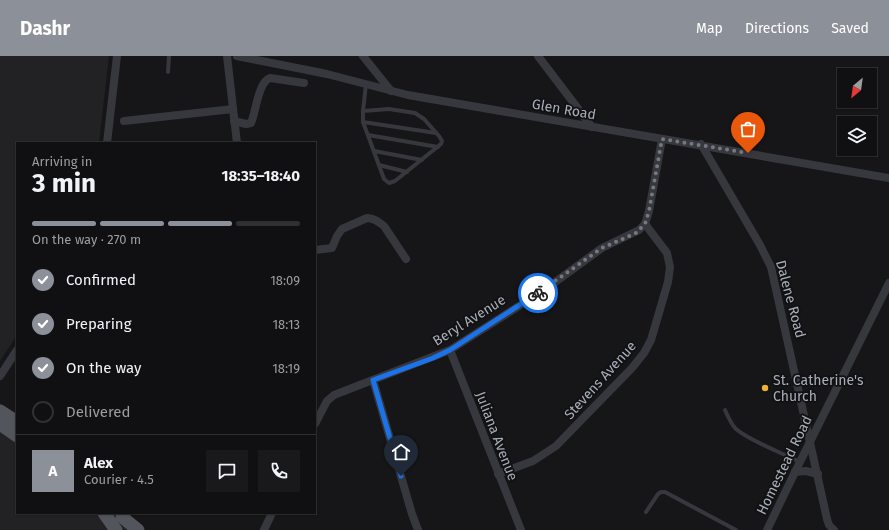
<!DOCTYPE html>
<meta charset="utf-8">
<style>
body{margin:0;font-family:"Fira Sans",sans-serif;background:#19191b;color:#f1f3f6;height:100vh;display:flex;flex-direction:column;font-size:15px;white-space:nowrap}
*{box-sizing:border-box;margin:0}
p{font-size:13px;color:#9c9d9f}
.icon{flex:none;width:22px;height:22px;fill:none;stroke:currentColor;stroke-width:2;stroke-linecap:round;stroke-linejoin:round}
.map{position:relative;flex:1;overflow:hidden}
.sheet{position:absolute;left:16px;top:86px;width:300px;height:372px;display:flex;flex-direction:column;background:#101012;border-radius:0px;box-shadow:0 1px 3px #0004,0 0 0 1px #303032}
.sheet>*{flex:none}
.needle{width:26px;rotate:209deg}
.buttons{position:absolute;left:837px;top:12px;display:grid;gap:8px}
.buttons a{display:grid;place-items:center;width:40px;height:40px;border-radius:0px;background:#101012;box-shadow:0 1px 3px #0004,0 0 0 1px #303032;font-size:20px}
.pin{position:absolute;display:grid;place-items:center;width:34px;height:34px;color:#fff;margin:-41px -17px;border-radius:50% 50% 50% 0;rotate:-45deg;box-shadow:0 0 4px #0007}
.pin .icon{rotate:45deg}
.courier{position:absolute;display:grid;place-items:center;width:40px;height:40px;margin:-20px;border:3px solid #1a73e8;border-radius:50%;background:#fff;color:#222;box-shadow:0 1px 5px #0007}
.summary em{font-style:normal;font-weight:700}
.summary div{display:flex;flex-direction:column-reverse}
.summary{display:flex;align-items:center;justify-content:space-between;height:68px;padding:0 16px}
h1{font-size:26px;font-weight:700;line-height:30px}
.bar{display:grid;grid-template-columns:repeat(4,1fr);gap:6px 4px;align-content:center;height:48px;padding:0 16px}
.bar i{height:5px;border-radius:3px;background:#303032}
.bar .on{background:#8c9099}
.bar p{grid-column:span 4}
.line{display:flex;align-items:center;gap:10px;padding:0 16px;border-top:1px solid #303032}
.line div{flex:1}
.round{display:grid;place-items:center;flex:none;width:42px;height:42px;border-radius:0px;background:#19191b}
ol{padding:0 16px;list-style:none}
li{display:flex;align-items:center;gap:12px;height:44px}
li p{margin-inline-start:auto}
li .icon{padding:4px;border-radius:50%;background:#8c9099;color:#fff;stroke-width:4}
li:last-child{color:#9c9d9f}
li i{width:22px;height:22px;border:2px solid #303032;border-radius:50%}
header{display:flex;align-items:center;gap:24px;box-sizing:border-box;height:56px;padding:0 20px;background:#8c9099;color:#fff}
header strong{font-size:19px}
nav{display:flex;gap:22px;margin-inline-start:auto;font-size:14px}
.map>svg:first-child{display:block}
.built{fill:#222225}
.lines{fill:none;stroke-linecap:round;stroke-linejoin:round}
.service{stroke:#37383d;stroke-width:4}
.minor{stroke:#37383d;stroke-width:8}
.primary{stroke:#53555c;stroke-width:13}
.done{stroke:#757880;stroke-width:4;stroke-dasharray:0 7.2}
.route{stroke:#1a73e8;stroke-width:5}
.poi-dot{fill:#f2b134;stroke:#111113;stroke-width:1.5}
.labels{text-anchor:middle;stroke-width:3.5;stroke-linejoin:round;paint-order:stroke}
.street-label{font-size:14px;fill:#a8adb8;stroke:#111113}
.poi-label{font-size:14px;fill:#a8adb8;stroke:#111113;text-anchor:start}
</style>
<header>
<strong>Dashr</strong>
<nav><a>Map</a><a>Directions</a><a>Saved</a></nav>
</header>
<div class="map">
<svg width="889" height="474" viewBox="0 0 889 474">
<rect width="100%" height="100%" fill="#161618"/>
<g class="built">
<path d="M0,0H109L99,87H17V279L0,305Z"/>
<path d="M0,347L17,358V457H116L128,474H0Z"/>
</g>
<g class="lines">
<g class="service">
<path d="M168,16L169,0"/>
<path d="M363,55L389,53L415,57L424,63L439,80L442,85L441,88L395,125L389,127L384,123L363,66V55L366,28"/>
<path d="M363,66L436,77"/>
<path d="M368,79L438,91"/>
<path d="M374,95L422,104"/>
<path d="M379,109L407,116"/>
<path d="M725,354C728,361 731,368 736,373C750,385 782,397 800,406"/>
<path d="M646,456L658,438L661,436H665L736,474"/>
</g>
<g class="minor">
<path d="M227,0L237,87"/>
<path d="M237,0L327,18L408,39L889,122"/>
<path d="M363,0L391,35"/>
<path d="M538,0L592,71"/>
<path d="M124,65L233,53"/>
<path d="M234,65L246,68L251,67C256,56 258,26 270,22L304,27"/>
<path d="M107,87L117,0"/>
<path d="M701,88L760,189L771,211L827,463L829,469L834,474"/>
<path d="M315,194L332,192L337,180L342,173L367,162C374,162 379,166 384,170L406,203"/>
<path d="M450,294L521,474"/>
<path d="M0,320L17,294"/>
<path d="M373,324L412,458L418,474"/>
<path d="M315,368L327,345L334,339L450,294L547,232L602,192L639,174L645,168L649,155L662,83"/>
<path d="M795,416L806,415L818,418"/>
<path d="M498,418L533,405L556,390L632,312L644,297L651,284L668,226L670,211L667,197L645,168"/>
<path d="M264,474L272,457"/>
<path d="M767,474L795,416L889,227"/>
</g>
<g class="primary">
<path d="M0,355L17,366"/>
<path d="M0,368L17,380"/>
<path d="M104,457L116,474"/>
<path d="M122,461L138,474"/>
</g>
</g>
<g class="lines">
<path class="done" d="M538,237L602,192L636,177L645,168L649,155L662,83L748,97"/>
<path class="route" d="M401,420L373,324L433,302L450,294L538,237"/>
</g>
<circle class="poi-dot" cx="765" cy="332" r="4"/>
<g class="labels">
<g class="street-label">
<text transform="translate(564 53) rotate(10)" y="5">Glen Road</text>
<text transform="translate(791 243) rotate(75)" y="5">Dalene Road</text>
<text transform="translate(469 264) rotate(-32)" y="5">Beryl Avenue</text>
<text transform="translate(600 324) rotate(-48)" y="5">Stevens Avenue</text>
<text transform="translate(497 380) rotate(69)" y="5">Juliana Avenue</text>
<text transform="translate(784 409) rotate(-64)" y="5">Homestead Road</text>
</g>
<g class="poi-label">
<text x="773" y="329">St. Catherine's<tspan x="773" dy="16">Church</tspan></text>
</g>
</g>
</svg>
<div class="buttons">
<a><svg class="needle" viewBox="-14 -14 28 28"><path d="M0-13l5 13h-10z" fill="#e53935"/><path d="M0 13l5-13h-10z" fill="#9c9d9f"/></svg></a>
<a><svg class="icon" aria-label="layers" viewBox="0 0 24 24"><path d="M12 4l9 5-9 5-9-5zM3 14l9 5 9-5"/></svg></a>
</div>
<div class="pin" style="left:748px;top:97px;background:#ea580c"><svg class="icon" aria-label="bag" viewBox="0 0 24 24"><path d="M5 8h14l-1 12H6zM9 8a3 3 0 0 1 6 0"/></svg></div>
<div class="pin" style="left:401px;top:420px;background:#1f2937"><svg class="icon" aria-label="home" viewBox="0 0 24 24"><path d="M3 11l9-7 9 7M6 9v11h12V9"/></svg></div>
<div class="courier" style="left:538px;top:237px"><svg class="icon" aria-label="bike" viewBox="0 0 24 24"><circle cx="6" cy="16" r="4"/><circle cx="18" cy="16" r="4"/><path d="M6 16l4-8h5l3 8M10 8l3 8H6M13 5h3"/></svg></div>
<section class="sheet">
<div class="summary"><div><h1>3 min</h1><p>Arriving in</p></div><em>18:35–18:40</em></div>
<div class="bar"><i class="on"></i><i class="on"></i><i class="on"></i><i></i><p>On the way · 270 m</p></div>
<ol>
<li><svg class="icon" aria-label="check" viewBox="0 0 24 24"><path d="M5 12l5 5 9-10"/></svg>Confirmed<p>18:09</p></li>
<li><svg class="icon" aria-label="check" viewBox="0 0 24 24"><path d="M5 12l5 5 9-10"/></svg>Preparing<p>18:13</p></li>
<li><svg class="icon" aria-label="check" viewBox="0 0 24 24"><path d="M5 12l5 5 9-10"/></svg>On the way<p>18:19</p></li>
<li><i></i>Delivered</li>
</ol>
<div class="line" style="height:72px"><b class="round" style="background:#8c9099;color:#fff">A</b><div><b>Alex</b><p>Courier · 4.5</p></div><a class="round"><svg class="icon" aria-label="chat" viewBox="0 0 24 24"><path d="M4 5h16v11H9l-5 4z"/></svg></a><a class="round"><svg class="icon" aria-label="phone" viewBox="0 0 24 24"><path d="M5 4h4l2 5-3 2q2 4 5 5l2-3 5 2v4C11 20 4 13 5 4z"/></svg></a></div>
</section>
</div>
